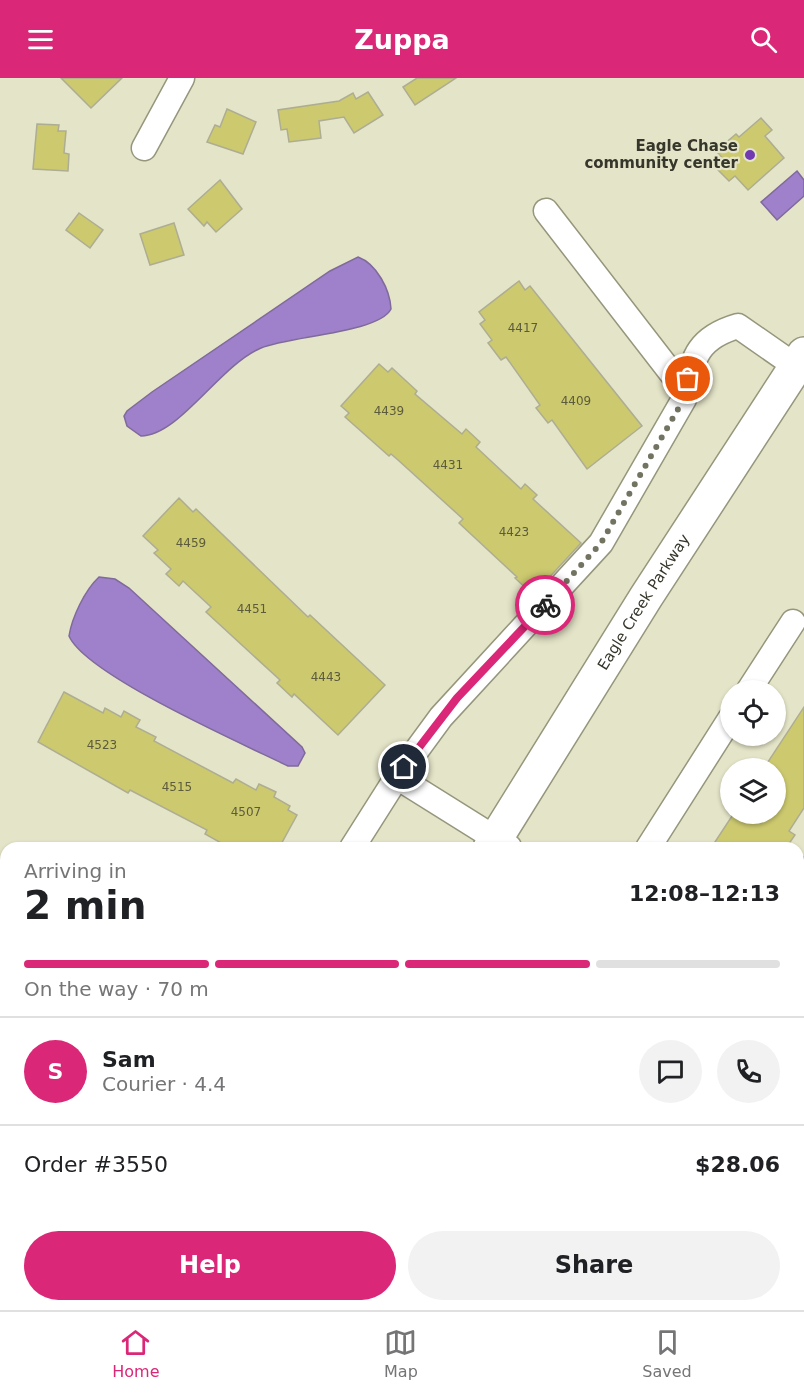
<!DOCTYPE html>
<meta charset="utf-8">
<style>
body{margin:0;font-family:"DejaVu Sans",sans-serif;background:#f2f2f2;color:#202124;height:100vh;display:flex;flex-direction:column;font-size:22px;white-space:nowrap}
*{box-sizing:border-box;margin:0}
p{font-size:20px;color:#757577}
.icon{flex:none;width:33px;height:33px;fill:none;stroke:currentColor;stroke-width:2;stroke-linecap:round;stroke-linejoin:round}
.map{position:relative;flex:1;overflow:hidden}
.details{position:absolute;left:0px;top:764px;width:804px;height:470px;display:flex;flex-direction:column;background:#fff;border-radius:18px 18px 0 0;box-shadow:0 2px 4px #0004}
.details>*{flex:none}
.buttons{position:absolute;left:720px;top:602px;display:grid;gap:12px}
.buttons a{display:grid;place-items:center;width:66px;height:66px;border-radius:50%;background:#fff;box-shadow:0 2px 4px #0004;font-size:30px}
.pin{position:absolute;display:grid;place-items:center;width:51px;height:51px;color:#fff;margin:-26px;border:3px solid #fff;border-radius:50%;box-shadow:0 2px 6px #0007}
.courier{position:absolute;display:grid;place-items:center;width:60px;height:60px;margin:-30px;border:4px solid #db2777;border-radius:50%;background:#fff;color:#222;box-shadow:0 2px 8px #0007}
.headline em{font-style:normal;font-weight:700}
.headline div{display:flex;flex-direction:column-reverse}
.headline{display:flex;align-items:center;justify-content:space-between;height:102px;padding:0 24px}
h1{font-size:39px;font-weight:700;line-height:45px}
.bar{display:grid;grid-template-columns:repeat(4,1fr);gap:9px 6px;align-content:center;height:72px;padding:0 24px}
.bar i{height:8px;border-radius:4px;background:#e0e0e0}
.bar .selected{background:#db2777}
.bar p{grid-column:span 4}
.line{display:flex;align-items:center;gap:15px;padding:0 24px;border-top:2px solid #e0e0e0}
.line div{flex:1}
.round{display:grid;place-items:center;flex:none;width:63px;height:63px;border-radius:32px;background:#f2f2f2}
.action{display:flex;gap:12px;margin-top:auto;padding:12px 24px}
.action a{flex:1;height:69px;border-radius:36px;background:#db2777;color:#fff;font-size:24px;font-weight:700;line-height:69px;text-align:center}
.action a+a{background:#f2f2f2;color:#202124}
header{display:flex;justify-content:space-between;align-items:center;height:78px;padding:0 24px;background:#db2777;color:#fff;font-size:27px;font-weight:700}
.menu{display:flex;justify-content:space-around;align-items:center;height:84px;border-top:2px solid #e0e0e0;background:#fff;font-size:16px;color:#757577}
.menu a{display:grid;justify-items:center;gap:3px}
.menu .selected{color:#db2777}
.map>svg:first-child{display:block}
.water{fill:#9e80cb;stroke:#7f6a9b;stroke-width:1.5}
.building{fill:#ccc96f;stroke:#adad93;stroke-width:1.5}
.lines{fill:none;stroke-linecap:round;stroke-linejoin:round}
.street-casing{stroke:#96967d;stroke-width:27}
.secondary-casing{stroke:#96967d;stroke-width:36}
.street{stroke:#fff;stroke-width:24}
.secondary{stroke:#fff;stroke-width:33}
.done{stroke:#737362;stroke-width:6;stroke-dasharray:0 10.8}
.route{stroke:#db2777;stroke-width:8}
.poi-dot{fill:#723ab0;stroke:#e4e4c8;stroke-width:2}
.labels{text-anchor:middle;stroke-width:4.5;stroke-linejoin:round;paint-order:stroke}
.number-label{font-size:12px;fill:#5c5b3c}
.poi-label{font-size:15px;font-weight:bold;fill:#36362b;stroke:#e4e4c8;text-anchor:end}
.street-label{font-size:15px;fill:#36362b;stroke:#e4e4c8}
</style>
<header><svg class="icon" aria-label="menu" viewBox="0 0 24 24"><path d="M4 6h16M4 12h16M4 18h16"/></svg>Zuppa<svg class="icon" aria-label="search" viewBox="0 0 24 24"><circle cx="10" cy="10" r="6"/><path d="M15 15l6 6"/></svg></header>
<div class="map">
<svg width="804" height="1232" viewBox="0 0 804 1232">
<rect width="100%" height="100%" fill="#e4e4c8"/>
<g class="water">
<path d="M797,93L804,102V118L777,142L761,124Z"/>
<path d="M358,179C377,186 390,212 391,231C379,255 288,258 261,270C220,287 179,358 141,358L127,348L124,338L127,333L152,314L330,193Z"/>
<path d="M99,499L115,501L129,510L302,669L305,675L298,688H288C243,666 86,597 69,558C72,539 85,512 99,499Z"/>
<path d="M804,778V833H798V792Z"/>
</g>
<g class="building">
<path d="M61,0H122L91,30Z"/>
<path d="M417,0H456L415,27L403,9Z"/>
<path d="M368,14L383,37L354,55L344,39L319,43L321,60L289,64L287,51L281,52L278,32L339,23L353,15L356,21Z"/>
<path d="M227,31L256,44L243,76L207,64L215,47L220,49Z"/>
<path d="M761,40L772,52L765,58L784,80L748,112L735,98L729,103L718,92L726,84L716,73L736,56L739,59Z"/>
<path d="M37,46L59,47L58,53H66L64,75L69,76L68,93L33,91Z"/>
<path d="M220,102L242,131L216,154L207,144L204,148L188,131Z"/>
<path d="M79,135L103,152L90,170L66,152Z"/>
<path d="M174,145L184,177L150,187L140,156Z"/>
<path d="M519,203L525,212L530,208L642,348L587,391L552,342L548,345L536,330L540,327L506,279L501,282L488,265L492,262L480,246L485,242L479,234Z"/>
<path d="M379,286L388,294L392,290L417,313L415,316L462,356L466,351L480,364L476,369L521,411L525,406L537,417L533,421L581,465L533,517L515,500L517,499L459,445L463,441L398,382L391,376L389,378L345,339L349,335L341,328Z"/>
<path d="M179,420L193,434L196,431L308,539L310,537L385,607L338,657L294,616L292,619L277,605L280,602L206,534L211,529L183,503L179,508L166,496L171,491L154,475L158,472L143,458Z"/>
<path d="M64,614L103,635L105,630L121,639L124,633L140,642L136,649L156,659L154,663L233,705L236,701L256,712L259,706L276,714L274,719L290,728L288,732L297,737L279,770H230L205,756L207,752L130,712L128,715L38,664Z"/>
<path d="M804,629V730L789,753L795,757L786,770H711L734,735H776V690H764Z"/>
</g>
<g class="lines">
<g class="street-casing">
<g id="street">
<path d="M144,70L182,0"/>
<path d="M686,314C692,278 700,259 738,248L804,294"/>
<path d="M749,612L793,544"/>
<path d="M397,699L509,769"/>
<path d="M352,770L397,699L441,639L601,465L684,321L686,314L546,133"/>
<path d="M648,770L730,641"/>
<path d="M798,985L804,982"/>
</g>
</g>
<g class="secondary-casing">
<g id="secondary">
<path id="s1" d="M490,770L646,519L804,276"/>
<path d="M0,1098L6,1102"/>
<path d="M186,1227L193,1232"/>
</g>
</g>
<use href="#street" class="street"/>
<use href="#secondary" class="secondary"/>
</g>
<g class="lines">
<path class="done" d="M545,527L601,465L681,326L688,301"/>
<path class="route" d="M404,689L457,620L545,527"/>
</g>
<circle class="poi-dot" cx="750" cy="77" r="6"/>
<g class="labels">
<g class="number-label">
<text x="523" y="254">4417</text>
<text x="576" y="327">4409</text>
<text x="389" y="337">4439</text>
<text x="448" y="391">4431</text>
<text x="514" y="458">4423</text>
<text x="191" y="469">4459</text>
<text x="252" y="535">4451</text>
<text x="326" y="603">4443</text>
<text x="102" y="671">4523</text>
<text x="177" y="713">4515</text>
<text x="246" y="738">4507</text>
</g>
<g class="poi-label">
<text x="738" y="73">Eagle Chase<tspan x="738" dy="17">community center</tspan></text>
</g>
<g class="street-label">
<text dy="5" stroke="none"><textPath href="#s1" startOffset="290">Eagle Creek Parkway</textPath></text>
</g>
</g>
</svg>
<div class="buttons">
<a><svg class="icon" aria-label="locate" viewBox="0 0 24 24"><circle cx="12" cy="12" r="6"/><path d="M12 2v4M12 18v4M2 12h4M18 12h4"/></svg></a>
<a><svg class="icon" aria-label="layers" viewBox="0 0 24 24"><path d="M12 4l9 5-9 5-9-5zM3 14l9 5 9-5"/></svg></a>
</div>
<div class="pin" style="left:688px;top:301px;background:#ea580c"><svg class="icon" aria-label="bag" viewBox="0 0 24 24"><path d="M5 8h14l-1 12H6zM9 8a3 3 0 0 1 6 0"/></svg></div>
<div class="pin" style="left:404px;top:689px;background:#1f2937"><svg class="icon" aria-label="home" viewBox="0 0 24 24"><path d="M3 11l9-7 9 7M6 9v11h12V9"/></svg></div>
<div class="courier" style="left:545px;top:527px"><svg class="icon" aria-label="bike" viewBox="0 0 24 24"><circle cx="6" cy="16" r="4"/><circle cx="18" cy="16" r="4"/><path d="M6 16l4-8h5l3 8M10 8l3 8H6M13 5h3"/></svg></div>
<section class="details">
<div class="headline"><div><h1>2 min</h1><p>Arriving in</p></div><em>12:08–12:13</em></div>
<div class="bar"><i class="selected"></i><i class="selected"></i><i class="selected"></i><i></i><p>On the way · 70 m</p></div>
<div class="line" style="height:108px"><b class="round" style="background:#db2777;color:#fff">S</b><div><b>Sam</b><p>Courier · 4.4</p></div><a class="round"><svg class="icon" aria-label="chat" viewBox="0 0 24 24"><path d="M4 5h16v11H9l-5 4z"/></svg></a><a class="round"><svg class="icon" aria-label="phone" viewBox="0 0 24 24"><path d="M5 4h4l2 5-3 2q2 4 5 5l2-3 5 2v4C11 20 4 13 5 4z"/></svg></a></div>
<div class="line" style="height:78px"><div>Order #3550</div><b>$28.06</b></div>
<div class="action"><a>Help</a><a>Share</a></div>
</section>
</div>
<nav class="menu">
<a class="selected"><svg class="icon" aria-label="home" viewBox="0 0 24 24"><path d="M3 11l9-7 9 7M6 9v11h12V9"/></svg>Home</a>
<a><svg class="icon" aria-label="map" viewBox="0 0 24 24"><path d="M3 6l6-2 6 2 6-2v14l-6 2-6-2-6 2zM9 4v14M15 6v14"/></svg>Map</a>
<a><svg class="icon" aria-label="saved" viewBox="0 0 24 24"><path d="M7 4h10v16l-5-4-5 4z"/></svg>Saved</a>
</nav>
